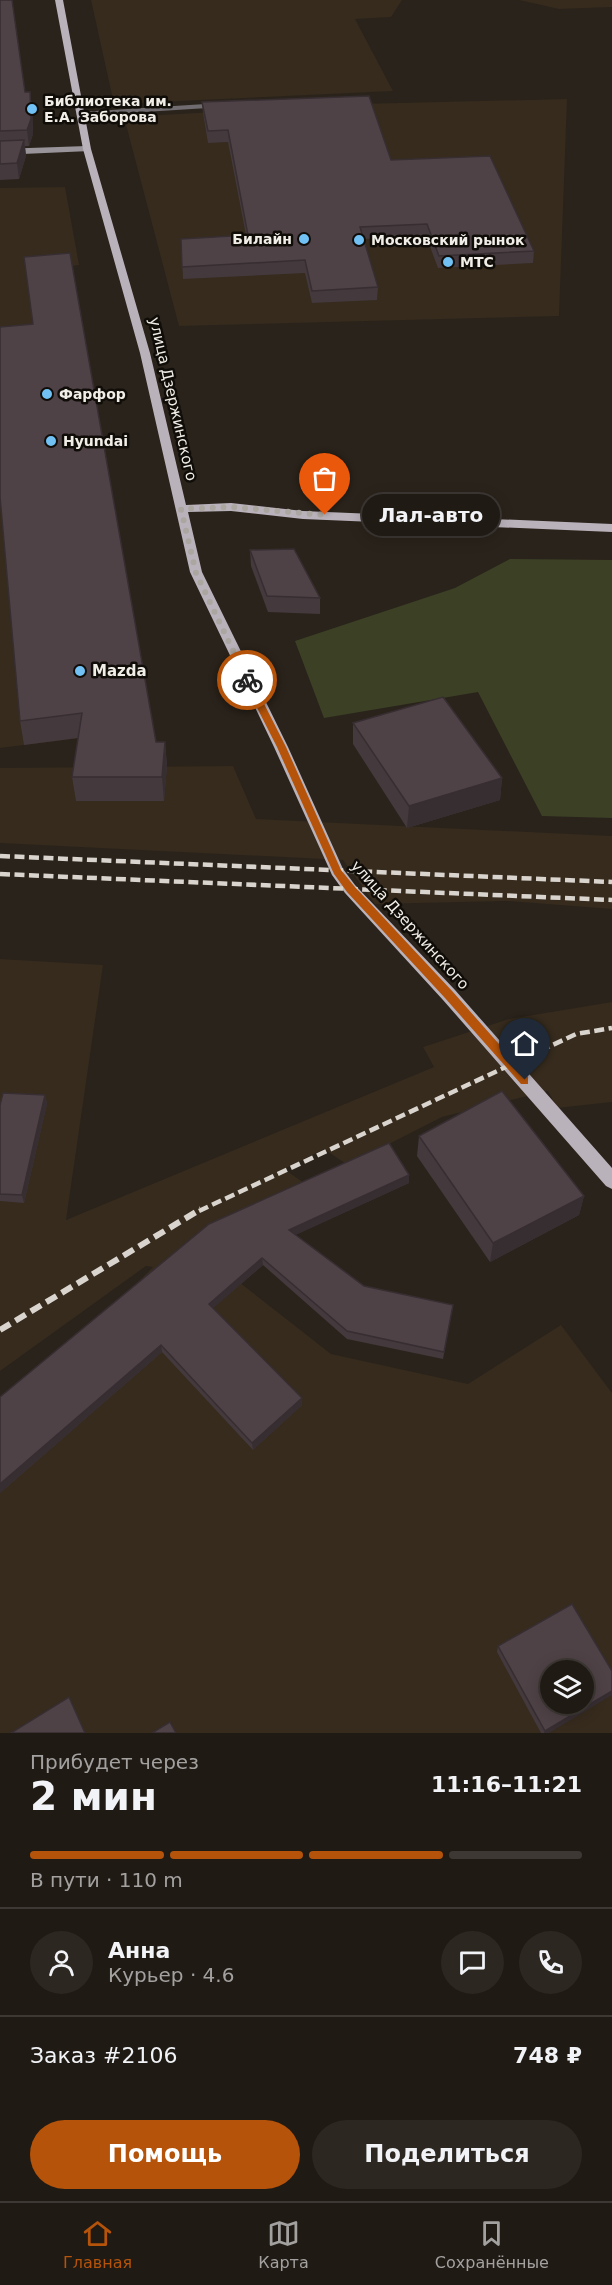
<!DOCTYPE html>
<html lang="ru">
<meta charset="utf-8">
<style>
body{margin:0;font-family:"DejaVu Sans",sans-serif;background:#2d2722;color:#f1f3f6;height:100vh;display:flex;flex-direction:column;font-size:22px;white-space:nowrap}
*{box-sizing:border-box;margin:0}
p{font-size:20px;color:#a2a1a0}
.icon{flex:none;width:33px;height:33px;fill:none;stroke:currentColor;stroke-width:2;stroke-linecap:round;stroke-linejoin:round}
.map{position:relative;height:1733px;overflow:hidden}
.panel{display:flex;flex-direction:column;background:#201a14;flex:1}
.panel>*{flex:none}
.controls{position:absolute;left:540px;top:1660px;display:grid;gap:12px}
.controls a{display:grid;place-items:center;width:54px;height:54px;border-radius:50%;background:#201a14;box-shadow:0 3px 15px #0003,0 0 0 2px #3d3834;font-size:30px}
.pin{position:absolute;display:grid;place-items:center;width:51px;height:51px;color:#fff;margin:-62px -26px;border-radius:50% 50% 50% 0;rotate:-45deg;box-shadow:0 0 6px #0007}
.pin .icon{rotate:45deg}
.courier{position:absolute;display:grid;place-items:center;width:60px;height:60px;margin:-30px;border:4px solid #b45309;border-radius:50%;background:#fff;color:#222;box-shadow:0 2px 8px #0007}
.bubble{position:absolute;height:42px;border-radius:21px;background:#201a14;box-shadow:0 3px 15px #0003,0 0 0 2px #3d3834;font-size:20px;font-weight:700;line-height:42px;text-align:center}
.summary em{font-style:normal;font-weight:700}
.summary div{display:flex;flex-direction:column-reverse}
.summary{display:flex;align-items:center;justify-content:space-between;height:102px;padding:0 30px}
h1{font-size:39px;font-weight:700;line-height:45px}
.bar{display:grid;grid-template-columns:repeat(4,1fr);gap:9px 6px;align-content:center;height:72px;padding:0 30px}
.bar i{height:8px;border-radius:4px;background:#3d3834}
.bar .current{background:#b45309}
.bar p{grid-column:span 4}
.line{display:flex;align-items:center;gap:15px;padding:0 30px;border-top:2px solid #3d3834}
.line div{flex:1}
.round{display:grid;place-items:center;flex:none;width:63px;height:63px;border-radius:32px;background:#2d2722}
.cta{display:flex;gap:12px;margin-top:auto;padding:12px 30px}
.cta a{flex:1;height:69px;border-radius:36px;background:#b45309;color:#fff;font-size:24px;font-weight:700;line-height:69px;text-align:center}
.cta a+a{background:#2d2722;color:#f1f3f6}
.dock{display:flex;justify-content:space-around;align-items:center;height:84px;border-top:2px solid #3d3834;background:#201a14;font-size:16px;color:#a2a1a0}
.dock a{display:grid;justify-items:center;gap:3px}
.dock .current{color:#b45309}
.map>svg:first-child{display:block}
.built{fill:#362b1d;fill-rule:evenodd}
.green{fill:#3c4126}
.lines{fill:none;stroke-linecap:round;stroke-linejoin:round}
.street{fill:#6f6b6f;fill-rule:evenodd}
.secondary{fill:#99939a;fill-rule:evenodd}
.primary{fill:#bab2bb;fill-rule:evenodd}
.rail-far1{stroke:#d9d5ce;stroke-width:4.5;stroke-dasharray:10 4.5;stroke-linecap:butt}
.rail{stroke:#d9d5ce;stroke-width:6;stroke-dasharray:12 6;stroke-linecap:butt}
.wall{fill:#44393d}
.shaded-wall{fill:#372e32}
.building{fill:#4f4247;stroke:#372e32;stroke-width:1.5;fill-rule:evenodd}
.route{fill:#b45309}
.done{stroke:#aba6a0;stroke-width:6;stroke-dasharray:0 10.8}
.poi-dot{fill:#71c1f4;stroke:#100d09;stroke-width:2}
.labels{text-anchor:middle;stroke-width:5;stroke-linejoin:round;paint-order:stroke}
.far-poi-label{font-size:14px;font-weight:bold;fill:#f1ede7;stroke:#100d09;text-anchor:start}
.street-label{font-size:15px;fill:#f1ede7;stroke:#100d09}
.poi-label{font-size:15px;font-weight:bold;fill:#f1ede7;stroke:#100d09;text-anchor:start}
</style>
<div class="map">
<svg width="612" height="1733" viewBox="0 0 612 1733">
<rect width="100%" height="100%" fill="#2a231b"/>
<g class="built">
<path d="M91,0H402L391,17L355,19L393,91L114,104Z"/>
<path d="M519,0H612V7L559,9Z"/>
<path d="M567,99L559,316L179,326L124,117L358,104Z"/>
<path d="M65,187L79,265L71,266L152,729L0,748V188Z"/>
<path d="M233,766L256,819L612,836V909L507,901L375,904L343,860L0,843V768Z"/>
<path d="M0,959L103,965L66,1220L434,1067L423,1047L509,1019L612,1002V1102L557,1108L548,1091L442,1117L389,1144L382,1152L349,1166L324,1149L284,1169L307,1185L193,1246L331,1354L468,1384L561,1325L612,1393V1733H0V1421L153,1267L146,1266L0,1371ZM550,1671H584V1704H550Z"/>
</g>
<path class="green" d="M510,559L612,560V818L542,816L478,692L324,718L295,641L455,588Z"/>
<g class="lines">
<path class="street" d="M221,103L225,105L224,107L80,116L76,114L80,112Z"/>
<path class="secondary" d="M87,146L90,147V151L0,155V149Z"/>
<path class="primary" d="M55,0H63L91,149L150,353L186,505L231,503L303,511L612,524V532L303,519L231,511L188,512L202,572L288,747L343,869L355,885L455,990L612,1168V1189L606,1186L443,1000L345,893L332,875L274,747L190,572L140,353L83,149Z"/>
<g class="rail-far1">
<path d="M0,856L612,882"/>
<path d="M0,874L612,900"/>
<path d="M199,1211L576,1034L612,1028"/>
</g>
<path class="rail" d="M0,1330L201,1209"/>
</g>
<g class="wall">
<path d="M0,0L25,92H30L32,107L33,134L29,146H25L26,156L19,179L0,180Z"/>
<path d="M202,102L391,160L534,251L533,263L438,268L426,236L363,239L378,287L377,300L312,303L305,273L183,279L181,239L246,235L228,142L208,143L203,113Z"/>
<path d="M0,497L156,742H165L167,766L164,801H76L72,777L78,738L24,745L20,721Z"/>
<path d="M250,550L320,598V614L268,612L251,566Z"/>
<path d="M353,723L502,778L500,800L407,828L353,744Z"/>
<path d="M45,1095L47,1104L24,1203L0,1201V1105Z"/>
<path d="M419,1136L584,1196L579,1215L490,1262L417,1156Z"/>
<path d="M409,1175V1183L295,1235L364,1286L453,1305L443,1359L347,1339L263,1265L213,1308L302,1398V1405L253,1450L162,1352L0,1493L209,1224Z"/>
<path d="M498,1646L549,1733H541L497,1652Z"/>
</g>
<g class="shaded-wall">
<path d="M30,92L32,107L33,134L29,146L27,130Z"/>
<path d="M24,140L26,156L19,179L17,163Z"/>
<path d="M165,742L167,766L164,801L162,777Z"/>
<path d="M502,778L500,800L407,828L409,806Z"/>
<path d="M45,1095L47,1104L24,1203L22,1195Z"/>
<path d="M409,1175V1183L289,1238V1230Z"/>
<path d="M584,1196L579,1215L490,1262L493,1243Z"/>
<path d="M262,1258L263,1265L210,1311L209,1304Z"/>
<path d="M161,1345L162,1352L0,1493V1484Z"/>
<path d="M302,1398V1405L253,1450L252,1443Z"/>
<path d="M612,1691V1695L549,1733H544L545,1731Z"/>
</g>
<g class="building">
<path d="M0,0H12L25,92H30L31,119L27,130L0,131Z"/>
<path d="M369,96L391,160L490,156L534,251L439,256L427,224L360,227L378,287L312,291L305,260L182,267L181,239L248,235L228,130L208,131L202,102Z"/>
<path d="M24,140L17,163L0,164V141Z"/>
<path d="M70,253L156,742H165L162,777H72L82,713L20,721L0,497V327L33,324L24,257Z"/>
<path d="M294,549L320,598L267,596L250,550Z"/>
<path d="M443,697L502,778L409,806L353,723Z"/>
<path d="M502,1091L584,1196L493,1243L419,1136Z"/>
<path d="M3,1093L45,1095L22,1195L0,1194V1105Z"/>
<path d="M389,1143L409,1175L289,1230L364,1286L453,1305L444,1352L347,1331L262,1258L209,1304L302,1398L252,1443L161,1345L0,1484V1397L209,1224Z"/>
<path d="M572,1604L612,1671V1691L545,1731L498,1646ZM550,1671H584V1704H550Z"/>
<path d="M69,1697L85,1733H11Z"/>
<path d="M170,1722L176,1733H152Z"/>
</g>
<path class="route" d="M247,677L252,680L286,747L341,870L354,886L453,992L528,1077V1084H521L445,998L347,892L334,874L277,747L243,680Z"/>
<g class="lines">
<path class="done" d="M247,680L196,573L181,509L231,507L325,515"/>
</g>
<g class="poi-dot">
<circle cx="32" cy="109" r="6"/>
<circle cx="304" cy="239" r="6"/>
<circle cx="359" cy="240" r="6"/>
<circle cx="448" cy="262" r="6"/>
<circle cx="47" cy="394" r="6"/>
<circle cx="51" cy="441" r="6"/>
<circle cx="80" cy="671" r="6"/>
</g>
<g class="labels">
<g class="far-poi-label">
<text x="44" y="106">Библиотека им.<tspan x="44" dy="16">Е.А. Заборова</tspan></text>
<text x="292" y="244" text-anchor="end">Билайн</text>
<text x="371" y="245">Московский рынок</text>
<text x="460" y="267">МТС</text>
<text x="59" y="399">Фарфор</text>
<text x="63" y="446">Hyundai</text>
</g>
<g class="street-label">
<text transform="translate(173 399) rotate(77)" y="5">улица Дзержинского</text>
<text transform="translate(410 925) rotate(48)" y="5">улица Дзержинского</text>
</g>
<g class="poi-label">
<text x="92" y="676">Mazda</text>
</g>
</g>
</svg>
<div class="controls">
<a><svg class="icon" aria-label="layers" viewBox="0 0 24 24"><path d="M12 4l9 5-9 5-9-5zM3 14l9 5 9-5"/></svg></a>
</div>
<div class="pin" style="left:325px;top:515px;background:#ea580c"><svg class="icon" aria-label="bag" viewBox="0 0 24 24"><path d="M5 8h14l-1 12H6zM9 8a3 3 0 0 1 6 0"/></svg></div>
<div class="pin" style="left:525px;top:1080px;background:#1f2937"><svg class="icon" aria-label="home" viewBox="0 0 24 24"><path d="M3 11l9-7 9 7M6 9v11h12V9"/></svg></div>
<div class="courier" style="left:247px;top:680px"><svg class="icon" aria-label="bike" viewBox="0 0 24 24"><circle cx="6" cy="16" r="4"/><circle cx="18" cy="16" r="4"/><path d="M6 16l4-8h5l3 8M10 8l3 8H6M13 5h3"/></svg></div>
<div class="bubble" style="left:362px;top:494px;width:138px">Лал-авто</div>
</div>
<section class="panel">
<div class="summary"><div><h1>2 мин</h1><p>Прибудет через</p></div><em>11:16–11:21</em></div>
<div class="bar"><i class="current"></i><i class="current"></i><i class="current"></i><i></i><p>В пути · 110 m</p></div>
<div class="line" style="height:108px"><a class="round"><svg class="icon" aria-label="person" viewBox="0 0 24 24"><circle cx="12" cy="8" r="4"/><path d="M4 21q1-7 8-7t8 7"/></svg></a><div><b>Анна</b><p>Курьер · 4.6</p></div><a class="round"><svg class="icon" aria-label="chat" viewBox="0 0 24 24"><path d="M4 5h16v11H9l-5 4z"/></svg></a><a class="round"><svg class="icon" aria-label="phone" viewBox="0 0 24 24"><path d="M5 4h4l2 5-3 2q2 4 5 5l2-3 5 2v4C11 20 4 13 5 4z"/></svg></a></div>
<div class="line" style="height:78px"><div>Заказ #2106</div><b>748 ₽</b></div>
<div class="cta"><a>Помощь</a><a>Поделиться</a></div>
</section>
<nav class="dock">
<a class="current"><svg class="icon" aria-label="home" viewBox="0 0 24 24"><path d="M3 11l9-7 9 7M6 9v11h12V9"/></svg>Главная</a>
<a><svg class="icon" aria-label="map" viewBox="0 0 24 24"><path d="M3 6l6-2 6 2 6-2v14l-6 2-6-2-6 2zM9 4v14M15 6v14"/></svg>Карта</a>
<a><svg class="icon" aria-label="saved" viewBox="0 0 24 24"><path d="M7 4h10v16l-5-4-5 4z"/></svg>Сохранённые</a>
</nav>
